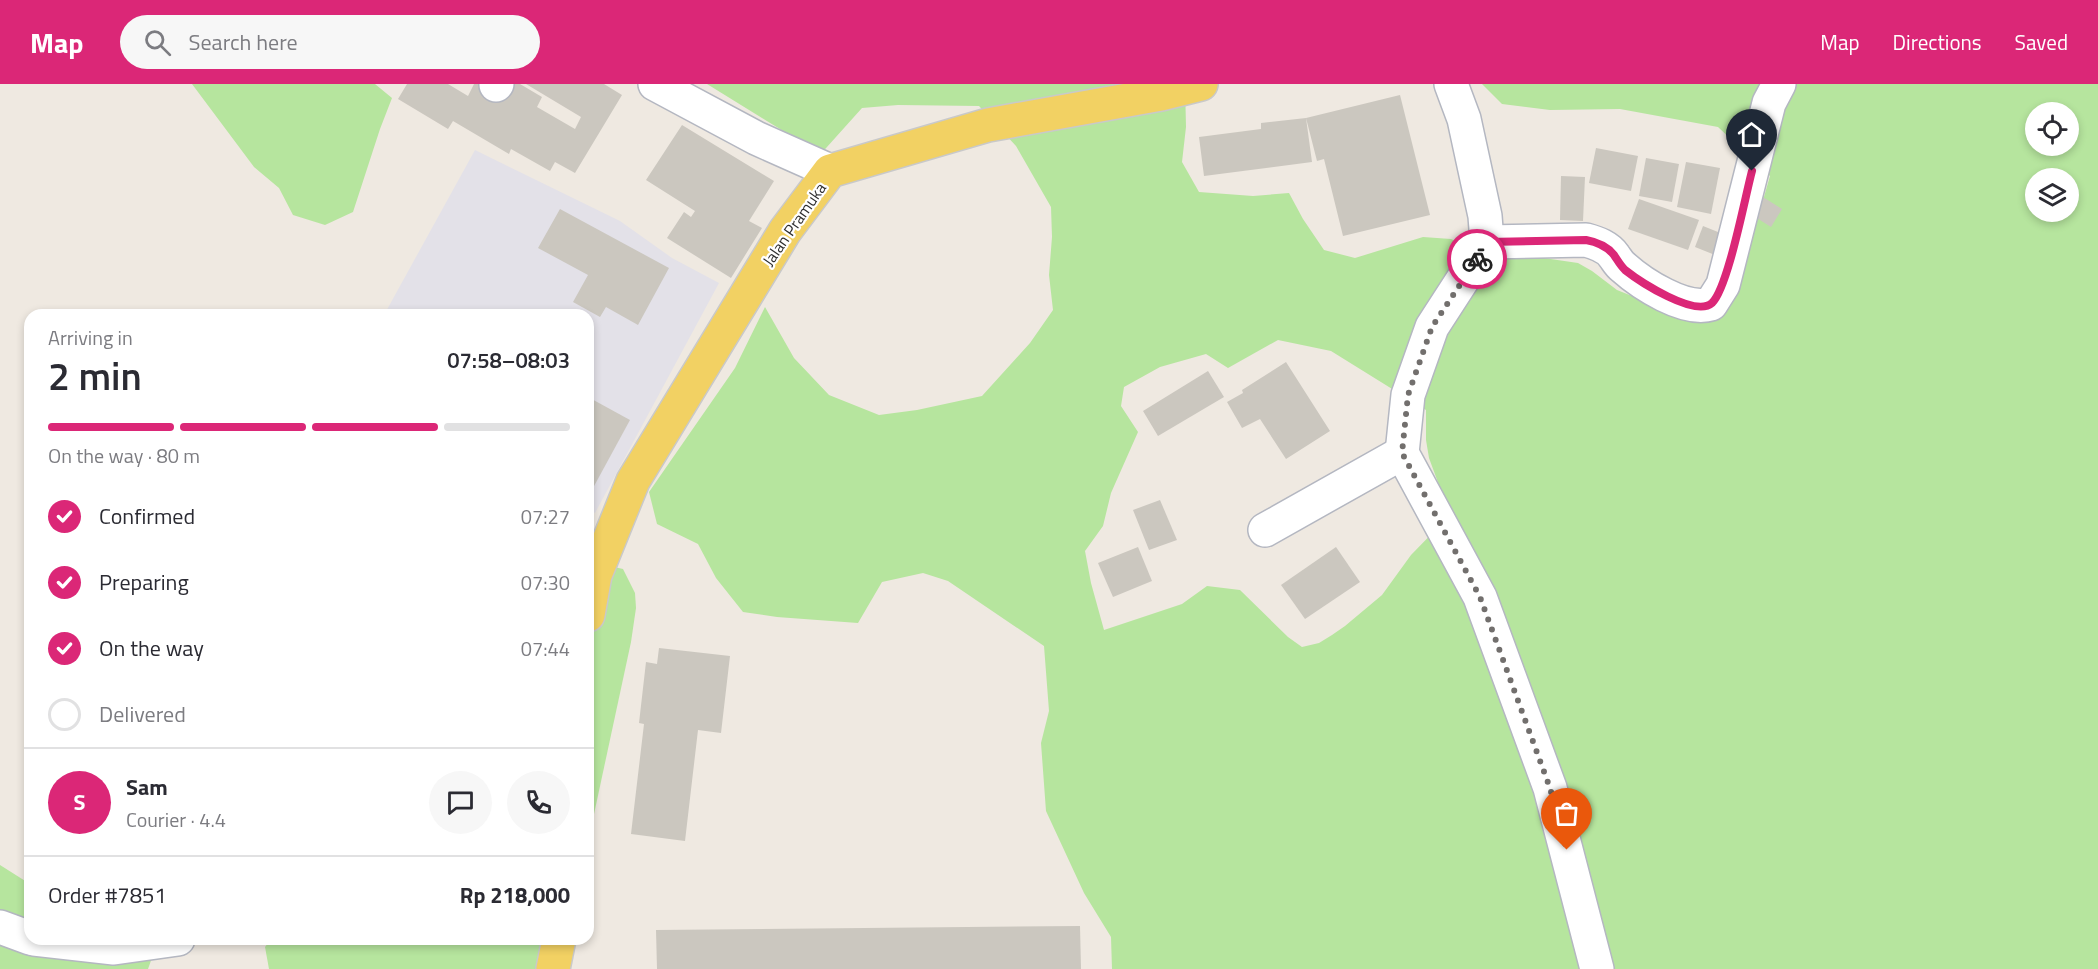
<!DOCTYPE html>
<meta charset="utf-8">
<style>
body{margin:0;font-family:"Titillium Web",sans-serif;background:#f7f7f7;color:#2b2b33;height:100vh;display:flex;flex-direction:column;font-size:22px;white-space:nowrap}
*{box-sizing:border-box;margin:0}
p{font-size:20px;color:#7c7c81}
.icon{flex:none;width:33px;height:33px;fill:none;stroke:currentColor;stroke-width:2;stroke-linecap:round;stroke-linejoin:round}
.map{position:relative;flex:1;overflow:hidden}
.panel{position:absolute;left:24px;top:225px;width:570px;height:636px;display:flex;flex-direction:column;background:#fff;border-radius:18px;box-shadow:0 3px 9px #0003}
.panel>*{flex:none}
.fabs{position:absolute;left:2025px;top:18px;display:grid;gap:12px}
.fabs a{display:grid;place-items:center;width:54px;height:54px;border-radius:50%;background:#fff;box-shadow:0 3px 9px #0003;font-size:30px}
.pin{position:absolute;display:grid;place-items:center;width:51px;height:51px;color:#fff;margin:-62px -26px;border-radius:50% 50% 50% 0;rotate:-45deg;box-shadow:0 0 6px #0007}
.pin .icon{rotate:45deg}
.courier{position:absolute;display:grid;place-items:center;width:60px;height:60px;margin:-30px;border:4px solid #db2777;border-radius:50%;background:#fff;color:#222;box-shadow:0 2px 8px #0007}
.overview em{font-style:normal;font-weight:600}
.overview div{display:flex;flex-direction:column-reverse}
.overview{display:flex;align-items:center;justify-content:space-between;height:102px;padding:0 24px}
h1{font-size:39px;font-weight:600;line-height:45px}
.bar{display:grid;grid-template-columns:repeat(4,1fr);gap:9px 6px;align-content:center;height:72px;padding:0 24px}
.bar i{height:8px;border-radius:4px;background:#e1e1e2}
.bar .current{background:#db2777}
.bar p{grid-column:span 4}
.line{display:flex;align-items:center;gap:15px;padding:0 24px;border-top:2px solid #e1e1e2}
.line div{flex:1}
.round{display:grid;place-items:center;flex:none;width:63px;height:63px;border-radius:32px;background:#f7f7f7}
ol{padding:0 24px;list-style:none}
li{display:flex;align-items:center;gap:18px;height:66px}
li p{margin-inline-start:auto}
li .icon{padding:6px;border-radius:50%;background:#db2777;color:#fff;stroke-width:4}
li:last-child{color:#7c7c81}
li i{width:33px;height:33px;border:3px solid #e1e1e2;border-radius:50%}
header{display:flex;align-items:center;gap:36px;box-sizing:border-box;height:84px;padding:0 30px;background:#db2777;color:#fff}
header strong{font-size:28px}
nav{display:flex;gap:33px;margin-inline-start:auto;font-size:21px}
.search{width:420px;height:54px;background:#f7f7f7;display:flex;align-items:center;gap:15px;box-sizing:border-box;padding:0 21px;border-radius:33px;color:#7c7c81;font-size:22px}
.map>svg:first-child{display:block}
.industrial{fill:#e3e1e8}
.green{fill:#b6e59e;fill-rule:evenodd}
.building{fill:#cbc7bf}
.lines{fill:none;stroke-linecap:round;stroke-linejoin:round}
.minor-casing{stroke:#b4b7c1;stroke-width:36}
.major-casing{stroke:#c9c9c9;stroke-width:36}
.minor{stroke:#fff;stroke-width:33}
.major{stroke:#f2d163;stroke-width:33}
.done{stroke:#726f6d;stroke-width:6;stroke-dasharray:0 10.8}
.route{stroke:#db2777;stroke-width:8}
.labels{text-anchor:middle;stroke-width:4.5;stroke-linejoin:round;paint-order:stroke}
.street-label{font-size:16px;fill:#2e2e2e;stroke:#fff}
</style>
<header>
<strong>Map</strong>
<div class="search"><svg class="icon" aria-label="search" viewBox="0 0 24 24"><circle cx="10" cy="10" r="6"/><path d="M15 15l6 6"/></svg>Search here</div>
<nav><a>Map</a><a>Directions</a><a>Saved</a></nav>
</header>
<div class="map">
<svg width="2098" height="885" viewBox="0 0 2098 885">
<rect width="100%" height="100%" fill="#efe9e1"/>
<path class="industrial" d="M475,66L620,137L672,174L719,199L595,429L588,425V231H384Z"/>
<g class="green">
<path d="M192,0H375L392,14L380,45L353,128L325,141L293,131L279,104L254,83Z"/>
<path d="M707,0H1185L1186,43L1182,78L1199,108L1253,112L1289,109L1303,135L1324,166L1355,174L1423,153L1451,155L1495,176L1530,172L1578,179L1592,187L1617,206L1647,218L1713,203L1761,123L1770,92L1718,43L1620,25L1550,26L1502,20L1482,0H2098V885H1112L1111,853L1084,809L1046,727L1041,659L1049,627L1044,562L948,497L923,489L882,498L858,539L777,533L743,528L716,494L698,460L657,440L649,408L735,284L765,223L794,274L829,311L879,331L917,326L982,312L1030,259L1053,226L1049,191L1052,153L1051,123L1016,62L979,22L898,21L862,24L818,73L793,53ZM2036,28H2068V62H2036ZM2036,94H2068V128H2036ZM1278,256L1331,267L1426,326V356L1429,374L1450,431L1411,471L1382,511L1345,542L1332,551L1319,559L1302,563L1288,553L1240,506L1207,502L1182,520L1104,546L1091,499L1085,467L1103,442L1111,409L1138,348L1121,322L1124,303L1160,283L1206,270L1228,284Z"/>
<path d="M588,477L623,485L635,509L636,524L631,558L588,758Z"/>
<path d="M0,781L30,800V855L153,871L148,885H0Z"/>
<path d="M271,855H546L543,885H269L265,863Z"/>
</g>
<g class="building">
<path d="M407,0H448L468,12L474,0H490L485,8L502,17L511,0H520L542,13L537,23L575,45L581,33L526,0H604L622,11L575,89L555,78L550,87L511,65L509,70L453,37L448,45L398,15Z"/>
<path d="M1400,11L1430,131L1343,152L1324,75L1317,77L1306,34L1312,78L1204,92L1199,53L1261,45V39L1306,34Z"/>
<path d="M682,41L774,97L749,137L762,144L731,194L667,154L684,128L691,133L695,127L646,96Z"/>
<path d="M1596,64L1638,72L1631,107L1589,99Z"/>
<path d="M1646,74L1679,80L1672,118L1639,112Z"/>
<path d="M1686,78L1720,84L1711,130L1677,123Z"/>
<path d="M1561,92L1585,93L1583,137L1560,136Z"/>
<path d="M1755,108L1782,125L1771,143L1744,126Z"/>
<path d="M1639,115L1699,136L1688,166L1628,145Z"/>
<path d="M560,125L669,184L638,241L606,223L600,233L573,218L588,191L538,164Z"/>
<path d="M1703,142L1733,154L1725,175L1695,163Z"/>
<path d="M1286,278L1330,347L1286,375L1260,335L1242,344L1227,318L1243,309L1242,306Z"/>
<path d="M1208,287L1224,313L1158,352L1143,327Z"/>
<path d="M588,313L630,336L593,404L588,402Z"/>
<path d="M1160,416L1177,456L1149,466L1133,426Z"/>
<path d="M1138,463L1152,497L1113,513L1098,479Z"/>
<path d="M1336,463L1360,498L1305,535L1281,501Z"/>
<path d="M659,564L730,572L721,649L698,646L685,757L631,750L644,640L639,639L646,578L657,580Z"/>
<path d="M1080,842L1081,885H657L656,846Z"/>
</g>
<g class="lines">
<g class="minor-casing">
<g id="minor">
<path d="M655,0L756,54L830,87"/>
<path d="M1451,0L1464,35L1485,132L1487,158L1432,243L1408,311L1402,369L1480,513L1550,704L1597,885"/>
<path d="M496,1L497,0"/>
<path d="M1487,158L1586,156C1597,159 1608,163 1614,172C1617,176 1619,180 1623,183C1642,200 1685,228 1711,220L1723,201L1769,19L1779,0"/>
<path d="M1265,446L1402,369"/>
<path d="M0,843L30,854"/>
<path d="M34,855L114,864L178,855"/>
</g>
</g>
<g class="major-casing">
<g id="major">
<path d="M588,531L595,491L633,397L785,147L830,87L988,41L1161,10L1201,0"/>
<path d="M553,885L559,855"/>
</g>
</g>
<use href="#minor" class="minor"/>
<use href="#major" class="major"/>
</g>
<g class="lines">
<path class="done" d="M1477,175L1432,243L1408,311L1402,369L1480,513L1550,704L1567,766"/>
<path class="route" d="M1477,175L1487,158L1586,156C1597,158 1607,162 1614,171C1618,177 1620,181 1625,186C1639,197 1695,234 1712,219C1728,204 1745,113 1752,87"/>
</g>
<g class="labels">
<g class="street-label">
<text transform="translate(794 140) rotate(-55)" y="6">Jalan Pramuka</text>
</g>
</g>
</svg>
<div class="fabs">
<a><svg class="icon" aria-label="locate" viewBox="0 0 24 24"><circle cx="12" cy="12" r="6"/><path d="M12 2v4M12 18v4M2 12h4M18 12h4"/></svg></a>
<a><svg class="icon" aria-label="layers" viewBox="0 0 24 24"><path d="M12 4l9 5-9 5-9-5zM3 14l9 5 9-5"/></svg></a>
</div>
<div class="pin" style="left:1567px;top:766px;background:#ea580c"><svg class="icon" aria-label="bag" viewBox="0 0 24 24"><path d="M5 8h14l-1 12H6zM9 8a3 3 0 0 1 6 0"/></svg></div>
<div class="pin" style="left:1752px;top:87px;background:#1f2937"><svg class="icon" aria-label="home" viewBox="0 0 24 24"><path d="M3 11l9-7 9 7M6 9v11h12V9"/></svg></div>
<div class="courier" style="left:1477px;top:175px"><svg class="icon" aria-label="bike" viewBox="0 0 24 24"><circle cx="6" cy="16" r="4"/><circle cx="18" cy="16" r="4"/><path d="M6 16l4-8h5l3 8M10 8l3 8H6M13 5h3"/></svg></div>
<section class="panel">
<div class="overview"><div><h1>2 min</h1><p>Arriving in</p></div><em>07:58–08:03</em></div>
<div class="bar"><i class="current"></i><i class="current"></i><i class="current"></i><i></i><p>On the way · 80 m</p></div>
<ol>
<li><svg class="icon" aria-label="check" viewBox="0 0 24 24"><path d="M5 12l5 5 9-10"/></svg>Confirmed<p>07:27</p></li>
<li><svg class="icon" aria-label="check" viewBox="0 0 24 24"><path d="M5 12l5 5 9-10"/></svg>Preparing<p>07:30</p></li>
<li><svg class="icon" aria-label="check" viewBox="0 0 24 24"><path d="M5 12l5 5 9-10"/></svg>On the way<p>07:44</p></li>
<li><i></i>Delivered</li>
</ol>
<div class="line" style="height:108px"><b class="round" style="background:#db2777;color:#fff">S</b><div><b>Sam</b><p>Courier · 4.4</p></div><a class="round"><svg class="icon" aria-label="chat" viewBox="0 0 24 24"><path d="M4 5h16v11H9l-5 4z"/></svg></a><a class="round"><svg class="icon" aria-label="phone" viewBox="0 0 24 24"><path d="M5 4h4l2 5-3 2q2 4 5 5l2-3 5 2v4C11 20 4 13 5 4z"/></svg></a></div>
<div class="line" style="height:78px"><div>Order #7851</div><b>Rp 218,000</b></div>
</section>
</div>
